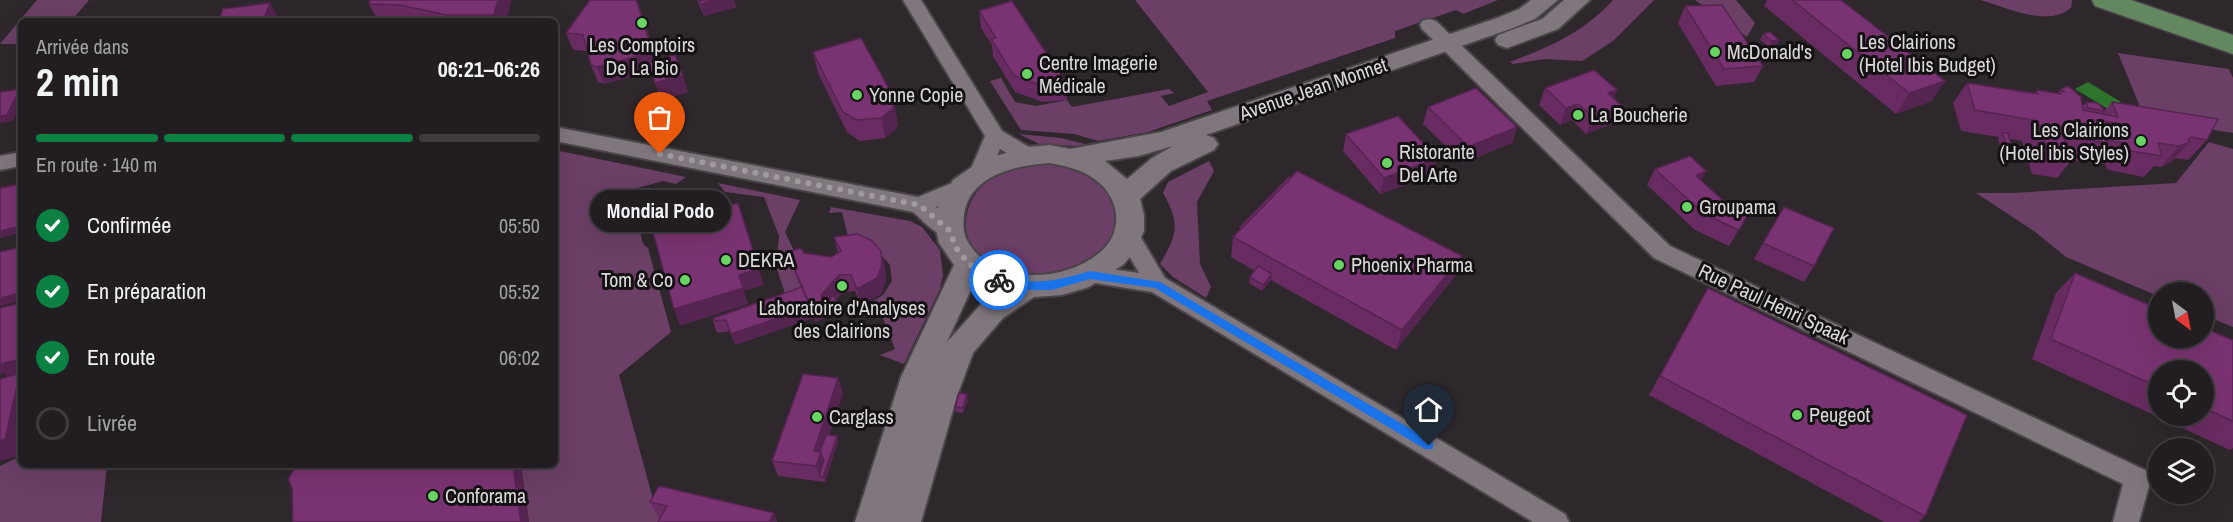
<!DOCTYPE html>
<html lang="fr">
<meta charset="utf-8">
<style>
body{margin:0;font-family:"Archivo Narrow",sans-serif;background:#2a262a;color:#f1f3f6;height:100vh;display:flex;flex-direction:column;font-size:22px;white-space:nowrap}
*{box-sizing:border-box;margin:0}
p{font-size:20px;color:#a2a2a5}
.icon{flex:none;width:33px;height:33px;fill:none;stroke:currentColor;stroke-width:2;stroke-linecap:round;stroke-linejoin:round}
.map{position:relative;flex:1;overflow:hidden}
.sheet{position:absolute;left:18px;top:18px;width:540px;height:450px;display:flex;flex-direction:column;background:#221d21;border-radius:9px;box-shadow:0 6px 24px #0002,0 0 0 2px #3f3b3f}
.sheet>*{flex:none}
.needle{width:39px;rotate:148deg}
.fabs{position:absolute;left:2148px;top:282px;display:grid;gap:12px}
.fabs a{display:grid;place-items:center;width:66px;height:66px;border-radius:50%;background:#221d21;box-shadow:0 6px 24px #0002,0 0 0 2px #3f3b3f;font-size:30px}
.pin{position:absolute;display:grid;place-items:center;width:51px;height:51px;color:#fff;margin:-62px -26px;border-radius:50% 50% 50% 0;rotate:-45deg;box-shadow:0 0 6px #0007}
.pin .icon{rotate:45deg}
.courier{position:absolute;display:grid;place-items:center;width:60px;height:60px;margin:-30px;border:4px solid #1a73e8;border-radius:50%;background:#fff;color:#222;box-shadow:0 2px 8px #0007}
.bubble{position:absolute;height:42px;border-radius:21px;background:#221d21;box-shadow:0 6px 24px #0002,0 0 0 2px #3f3b3f;font-size:20px;font-weight:700;line-height:42px;text-align:center}
.headline em{font-style:normal;font-weight:700}
.headline div{display:flex;flex-direction:column-reverse}
.headline{display:flex;align-items:center;justify-content:space-between;height:102px;padding:0 18px}
h1{font-size:39px;font-weight:700;line-height:45px}
.bar{display:grid;grid-template-columns:repeat(4,1fr);gap:9px 6px;align-content:center;height:72px;padding:0 18px}
.bar i{height:8px;border-radius:4px;background:#3f3b3f}
.bar .selected{background:#0b8043}
.bar p{grid-column:span 4}
ol{padding:0 18px;list-style:none}
li{display:flex;align-items:center;gap:18px;height:66px}
li p{margin-inline-start:auto}
li .icon{padding:6px;border-radius:50%;background:#0b8043;color:#fff;stroke-width:4}
li:last-child{color:#a2a2a5}
li i{width:33px;height:33px;border:3px solid #3f3b3f;border-radius:50%}
.map>svg:first-child{display:block}
.green{fill:#6c3f66}
.water{fill:#2e742c}
.lines{fill:none;stroke-linecap:round;stroke-linejoin:round}
.minor-casing{stroke:#494448;stroke-width:4}
.tertiary-casing{stroke:#494448;stroke-width:4}
.primary-casing{stroke:#494448;stroke-width:3}
.minor{fill:#7f777d;fill-rule:evenodd}
.tertiary{fill:#7f777d;fill-rule:evenodd}
.primary{fill:#638860;fill-rule:evenodd}
.wall{fill:#692c62;fill-rule:evenodd}
.shaded-wall{fill:#552450}
.building{fill:#7a3372;stroke:#552450;stroke-width:1.5;fill-rule:evenodd}
.route{fill:#1a73e8}
.done{stroke:#9f9a9e;stroke-width:6;stroke-dasharray:0 10.8}
.poi-dot{fill:#69d464;stroke:#141113;stroke-width:2}
.labels{text-anchor:middle;stroke-width:6;stroke-linejoin:round;paint-order:stroke}
.poi-label{font-size:20px;fill:#dcd8db;stroke:#141113;text-anchor:start}
.street-label{font-size:20px;fill:#dcd8db;stroke:#141113}
</style>
<div class="map">
<svg width="2233" height="522" viewBox="0 0 2233 522">
<rect width="100%" height="100%" fill="#2e272c"/>
<g class="green">
<path d="M37,0H89L71,21H21V44H0Z"/>
<path d="M1135,0H1498L1463,14L1456,10L1395,31V38L1207,101L1212,110L1148,132L1098,141L1074,134L1021,130L990,81L1001,78L1015,102L1036,106L1067,100L1072,107L1169,89L1174,93L1161,96L1169,106L1208,92Z"/>
<path d="M1613,0H1654L1613,41L1582,61L1545,59L1513,64L1510,62C1550,47 1584,32 1613,0Z"/>
<path d="M1695,0H1736L1755,23L1747,37Z"/>
<path d="M1980,0H2071L2072,1L2071,8C2047,28 2006,7 1980,0Z"/>
<path d="M2118,53L2229,69L2233,78V133L2145,119Z"/>
<path d="M1019,134L1061,138L1097,147L1039,144Z"/>
<path d="M2209,142L2233,149V327L2204,315V292H2158V296L2066,257L2034,231L1976,193H2012L2176,183Z"/>
<path d="M555,150L686,177L676,184L663,181L630,190L643,244L648,248L671,332L619,375L658,517L674,522H529L521,465H555Z"/>
<path d="M1209,161L1214,171L1197,202L1200,264L1211,287L1206,298L1173,277L1160,264C1177,235 1181,224 1163,193L1168,182Z"/>
<path d="M1049,163C1058,165 1068,166 1076,168C1089,172 1101,182 1108,193C1141,239 1079,272 1040,275C1023,276 1006,269 991,262C953,245 962,197 992,177C1010,166 1030,165 1049,163Z"/>
<path d="M718,183L800,200L785,232L800,263L793,268L805,297L788,303L776,266L779,236L764,197L725,192Z"/>
<path d="M831,207L910,221L922,227L940,250L943,275L940,289L904,364L880,355L895,349L878,305L862,308L883,295L892,281L890,265L879,253L851,249L842,212L829,213Z"/>
<path d="M21,456V465H107L101,522H0V466Z"/>
</g>
<path class="water" d="M2088,82L2121,102L2108,109L2075,89Z"/>
<g class="lines">
<g class="minor-casing">
<g id="minor">
<path d="M903,0H921L1002,131L1034,150L1037,155L1034,160C1021,164 1011,155 1000,149L988,176L981,178L974,176L970,171L985,136Z"/>
<path d="M1429,19L1436,21L1670,246L2147,471L2151,479L2139,522H2113L2123,484L1654,258L1422,29L1420,25L1422,21Z"/>
<path d="M555,127L918,197L964,178L972,181L975,186L972,191L936,207L960,230L957,236C939,241 925,222 913,212L555,141Z"/>
<path d="M21,152V166L0,170V156Z"/>
<path d="M1129,229L1137,231L1165,278L1565,514L1569,522H1533L1152,292L1082,281L1079,275L1082,269L1090,266L1139,273L1118,237L1121,231Z"/>
</g>
</g>
<g class="tertiary-casing">
<g id="tertiary">
<path d="M1531,0H1558L1535,19L1513,28L1206,135L1214,138L1218,144L1214,150L1171,171L1140,199L1144,215V231L1134,252L1124,264L1089,287L1062,295L1034,297L1003,318L973,353L957,396L921,522H855L901,377L954,265L939,243L935,226L938,207L953,180L982,160L1027,147L1050,145L1070,149L1161,132L1497,18L1519,9ZM1173,146L1152,158L1127,179L1105,161L1139,156ZM1050,163C1065,166 1080,169 1093,178C1121,197 1125,233 1098,254C1063,282 994,286 968,242C963,234 963,225 964,215C969,175 1017,165 1050,163ZM975,281L999,291L983,302L947,342Z"/>
<path d="M1564,0H1590L1558,29L1507,48L1498,45L1495,40L1498,35L1542,19Z"/>
</g>
</g>
<g class="primary-casing">
<path id="primary" d="M2092,0H2131L2233,35V54L2095,6Z"/>
</g>
<use href="#minor" class="minor"/>
<use href="#tertiary" class="tertiary"/>
<use href="#primary" class="primary"/>
</g>
<g class="wall">
<path d="M511,0L507,21H378L369,4Z"/>
<path d="M637,0L657,61L688,92L661,100L651,71L604,84L598,82L591,65L587,51L573,50L566,33Z"/>
<path d="M697,0H734L736,7L704,16Z"/>
<path d="M1767,0H1841L1932,101L1896,114L1764,6Z"/>
<path d="M1685,6L1763,66L1754,82L1716,86L1678,23Z"/>
<path d="M979,11L1066,83L1067,100L1043,102L1015,92L993,56L992,45L981,28Z"/>
<path d="M1763,34L1779,40L1776,46L1769,47L1760,40Z"/>
<path d="M813,52L898,124L895,130L885,138L860,141L847,132L818,73Z"/>
<path d="M1967,83L2035,93L2037,90L2058,93L2061,89L2083,106L2086,102L2105,111L2102,114L2112,102L2207,140L2188,160L2175,158L2171,162L2161,167L2154,166L2144,177L2108,170L2105,164L2091,161L2089,163L2072,160L2057,178L2032,174L2022,141L2010,139L2011,145L2007,151L2001,150L1998,139L1999,137L1961,131L1953,103Z"/>
<path d="M1545,88L1613,98L1622,106L1615,123L1586,134L1572,120L1560,125L1539,105Z"/>
<path d="M1428,107L1517,127L1512,143L1463,163L1423,124Z"/>
<path d="M1346,134L1433,175L1380,194L1343,151Z"/>
<path d="M1655,169L1701,181L1728,205L1748,214L1729,246L1695,230L1647,185Z"/>
<path d="M1784,207L1814,266L1804,282L1754,259Z"/>
<path d="M1240,227L1462,256L1455,276L1396,350L1271,280L1262,291L1249,283L1250,277L1255,271L1231,257L1233,237L1240,229Z"/>
<path d="M834,237L881,251L885,267L886,281L881,294L861,305L855,291L843,292L836,300L839,313L827,317L815,322L813,317V318L735,345L730,331L717,333L713,321L801,288L793,268L788,252L831,257L838,253Z"/>
<path d="M2075,273L2233,340V448L2230,450L2032,359L2056,293ZM2158,370H2204V416H2158Z"/>
<path d="M1708,288L1925,516L1919,522H1884L1649,395Z"/>
<path d="M838,378L843,394L829,435L837,436L838,441L825,482L778,476L772,461Z"/>
<path d="M968,400L963,413L956,412L955,407Z"/>
<path d="M650,502L774,513L777,522H658L661,518L658,517Z"/>
</g>
<g class="shaded-wall">
<path d="M498,0H511L507,21H497L494,15Z"/>
<path d="M636,0L659,69L604,84L597,67Z"/>
<path d="M716,0H734L736,7L704,16L701,4Z"/>
<path d="M270,3L280,20V21H263Z"/>
<path d="M1779,40L1776,46L1769,47L1772,41Z"/>
<path d="M683,75L688,92L661,100L655,83Z"/>
<path d="M1945,81L1932,101L1896,114L1909,93Z"/>
<path d="M20,89L21,90V104L13,121L0,123V116Z"/>
<path d="M1617,90L1610,107L1608,93Z"/>
<path d="M893,96L898,124L895,130L885,138L881,118Z"/>
<path d="M1578,104L1572,120L1560,125L1566,108Z"/>
<path d="M1622,106L1615,123L1586,134L1593,117Z"/>
<path d="M1517,127L1512,143L1463,163L1468,147Z"/>
<path d="M2191,137L2186,143L2190,142L2171,162L2161,167L2179,146Z"/>
<path d="M1437,158L1433,175L1380,194L1384,178Z"/>
<path d="M1706,171L1698,187L1696,176Z"/>
<path d="M738,203L764,285L744,291L748,304L680,326L674,309Z"/>
<path d="M21,226V233L0,238V231Z"/>
<path d="M881,251L885,267L886,281L881,294L861,305L857,289Z"/>
<path d="M1462,256L1455,276L1396,350L1402,330Z"/>
<path d="M1272,274L1271,280L1262,291L1263,285Z"/>
<path d="M839,275L843,292L825,311L821,295Z"/>
<path d="M21,293V301L0,306V298Z"/>
<path d="M822,301L827,317L815,322L810,306Z"/>
<path d="M810,307L813,318L735,345L731,334Z"/>
<path d="M838,307L839,313L827,317L825,311Z"/>
<path d="M0,356L21,359V455L0,461V441L14,381L4,373L0,374Z"/>
<path d="M838,378L843,394L822,456L826,467L819,476L821,481L816,466L814,451Z"/>
<path d="M967,394L968,400L963,413V408Z"/>
<path d="M837,436L838,441L825,482L823,477Z"/>
<path d="M513,465H521L529,522H521Z"/>
<path d="M774,513L777,522H769Z"/>
</g>
<g class="building">
<path d="M370,0H498L494,15H447L400,5L369,4Z"/>
<path d="M590,0H636L653,52L597,67L591,65L583,35L566,33Z"/>
<path d="M699,0H716L701,4Z"/>
<path d="M1792,0H1841L1945,81L1909,93Z"/>
<path d="M1012,1L1066,83L1042,86L1014,76L991,39L996,38L979,11Z"/>
<path d="M270,3L263,21H218L223,9Z"/>
<path d="M1722,5L1763,66L1724,69L1685,6Z"/>
<path d="M1770,32L1779,40L1772,41L1763,34Z"/>
<path d="M861,38L893,96L894,104L892,109L881,118L856,120L843,112L813,52Z"/>
<path d="M675,55L683,75L655,83L648,63Z"/>
<path d="M1594,70L1617,90L1608,93L1622,106L1593,117L1578,104L1566,108L1545,88Z"/>
<path d="M1967,83L2038,94L2037,90L2061,94V91L2065,92L2061,89L2068,86L2081,97L2083,110L2118,117L2112,102L2218,119L2207,140L2191,137L2188,140L2190,142L2179,146L2158,143L2162,156L2125,150L2123,143L2105,140L2106,143L2062,135L2074,158L2048,153L2038,121L1975,110ZM2097,120L2121,124L2126,138L2103,134Z"/>
<path d="M1476,88L1517,127L1468,147L1428,107Z"/>
<path d="M20,89L7,115L0,116V92Z"/>
<path d="M2086,102L2098,103L2105,111L2088,108Z"/>
<path d="M1398,116L1437,158L1384,178L1346,134Z"/>
<path d="M2002,133H2008L2011,145L2006,144Z"/>
<path d="M1690,156L1706,171L1696,176L1728,205L1748,214L1739,230L1704,214L1655,169Z"/>
<path d="M1297,171L1462,256L1402,330L1233,237Z"/>
<path d="M1289,177L1291,178L1242,228L1240,227Z"/>
<path d="M21,184V226L0,231V188Z"/>
<path d="M738,203L759,269L739,275L743,288L674,309L652,228Z"/>
<path d="M1784,207L1834,228L1814,266L1763,243Z"/>
<path d="M857,234L871,240L881,251L882,265L877,278L857,289L851,275H839L821,295L822,301L810,306L788,252L801,248L804,253L831,257L841,251L834,237Z"/>
<path d="M21,247V293L0,298V252Z"/>
<path d="M1258,266L1272,274L1263,285L1250,277Z"/>
<path d="M2075,273L2158,309V338H2204V328L2233,340V421L2204,408V370H2158V387L2051,339Z"/>
<path d="M802,287L810,307L731,334L726,320L713,321L714,318Z"/>
<path d="M1708,288L1967,415L1925,516L1660,376Z"/>
<path d="M834,295L838,307L825,311L824,305Z"/>
<path d="M21,303V359L0,364V308Z"/>
<path d="M20,373L5,439L0,441V379Z"/>
<path d="M803,374L838,378L814,451L821,452L816,466L772,461Z"/>
<path d="M959,393L967,394L963,408L955,407Z"/>
<path d="M826,435L837,436L823,477L819,476L824,461L821,452H820Z"/>
<path d="M304,465H513L521,522H293L292,488L288,479L294,469Z"/>
<path d="M659,486L774,513L769,522H658L667,506L650,502Z"/>
</g>
<path class="route" d="M1090,271L1160,282L1433,442V449H1425L1155,288L1090,279L1052,290H1027L999,284L994,280L999,277C1035,285 1054,282 1090,271Z"/>
<g class="lines">
<path class="done" d="M660,154L919,205L949,230L956,248L969,264L999,280"/>
</g>
<g class="poi-dot">
<circle cx="642" cy="23" r="6"/>
<circle cx="1715" cy="52" r="6"/>
<circle cx="1847" cy="54" r="6"/>
<circle cx="1027" cy="74" r="6"/>
<circle cx="857" cy="95" r="6"/>
<circle cx="1578" cy="115" r="6"/>
<circle cx="2141" cy="141" r="6"/>
<circle cx="1387" cy="163" r="6"/>
<circle cx="1687" cy="207" r="6"/>
<circle cx="726" cy="260" r="6"/>
<circle cx="1339" cy="265" r="6"/>
<circle cx="685" cy="280" r="6"/>
<circle cx="842" cy="286" r="6"/>
<circle cx="1797" cy="415" r="6"/>
<circle cx="817" cy="417" r="6"/>
<circle cx="433" cy="496" r="6"/>
</g>
<g class="labels">
<g class="poi-label">
<text x="1859" y="49">Les Clairions<tspan x="1859" dy="23">(Hotel Ibis Budget)</tspan></text>
<text x="642" y="52" text-anchor="middle">Les Comptoirs<tspan x="642" dy="23">De La Bio</tspan></text>
<text x="1727" y="59">McDonald's</text>
<text x="1039" y="70">Centre Imagerie<tspan x="1039" dy="23">Médicale</tspan></text>
<text x="869" y="102">Yonne Copie</text>
<text x="1590" y="122">La Boucherie</text>
<text x="2129" y="137" text-anchor="end">Les Clairions<tspan x="2129" dy="23">(Hotel ibis Styles)</tspan></text>
<text x="1399" y="159">Ristorante<tspan x="1399" dy="23">Del Arte</tspan></text>
<text x="1699" y="214">Groupama</text>
<text x="738" y="267">DEKRA</text>
<text x="1351" y="272">Phoenix Pharma</text>
<text x="673" y="287" text-anchor="end">Tom &amp; Co</text>
<text x="842" y="315" text-anchor="middle">Laboratoire d'Analyses<tspan x="842" dy="23">des Clairions</tspan></text>
<text x="1809" y="422">Peugeot</text>
<text x="829" y="424">Carglass</text>
<text x="445" y="503">Conforama</text>
</g>
<g class="street-label">
<text transform="translate(1313 89) rotate(-19)" y="7">Avenue Jean Monnet</text>
<text transform="translate(1774 304) rotate(25)" y="7">Rue Paul Henri Spaak</text>
</g>
</g>
</svg>
<div class="fabs">
<a><svg class="needle" viewBox="-14 -14 28 28"><path d="M0-13l5 13h-10z" fill="#e53935"/><path d="M0 13l5-13h-10z" fill="#a2a2a5"/></svg></a>
<a><svg class="icon" aria-label="locate" viewBox="0 0 24 24"><circle cx="12" cy="12" r="6"/><path d="M12 2v4M12 18v4M2 12h4M18 12h4"/></svg></a>
<a><svg class="icon" aria-label="layers" viewBox="0 0 24 24"><path d="M12 4l9 5-9 5-9-5zM3 14l9 5 9-5"/></svg></a>
</div>
<div class="pin" style="left:660px;top:154px;background:#ea580c"><svg class="icon" aria-label="bag" viewBox="0 0 24 24"><path d="M5 8h14l-1 12H6zM9 8a3 3 0 0 1 6 0"/></svg></div>
<div class="pin" style="left:1429px;top:446px;background:#1f2937"><svg class="icon" aria-label="home" viewBox="0 0 24 24"><path d="M3 11l9-7 9 7M6 9v11h12V9"/></svg></div>
<div class="courier" style="left:999px;top:280px"><svg class="icon" aria-label="bike" viewBox="0 0 24 24"><circle cx="6" cy="16" r="4"/><circle cx="18" cy="16" r="4"/><path d="M6 16l4-8h5l3 8M10 8l3 8H6M13 5h3"/></svg></div>
<div class="bubble" style="left:590px;top:190px;width:141px">Mondial Podo</div>
<section class="sheet">
<div class="headline"><div><h1>2 min</h1><p>Arrivée dans</p></div><em>06:21–06:26</em></div>
<div class="bar"><i class="selected"></i><i class="selected"></i><i class="selected"></i><i></i><p>En route · 140 m</p></div>
<ol>
<li><svg class="icon" aria-label="check" viewBox="0 0 24 24"><path d="M5 12l5 5 9-10"/></svg>Confirmée<p>05:50</p></li>
<li><svg class="icon" aria-label="check" viewBox="0 0 24 24"><path d="M5 12l5 5 9-10"/></svg>En préparation<p>05:52</p></li>
<li><svg class="icon" aria-label="check" viewBox="0 0 24 24"><path d="M5 12l5 5 9-10"/></svg>En route<p>06:02</p></li>
<li><i></i>Livrée</li>
</ol>
</section>
</div>
